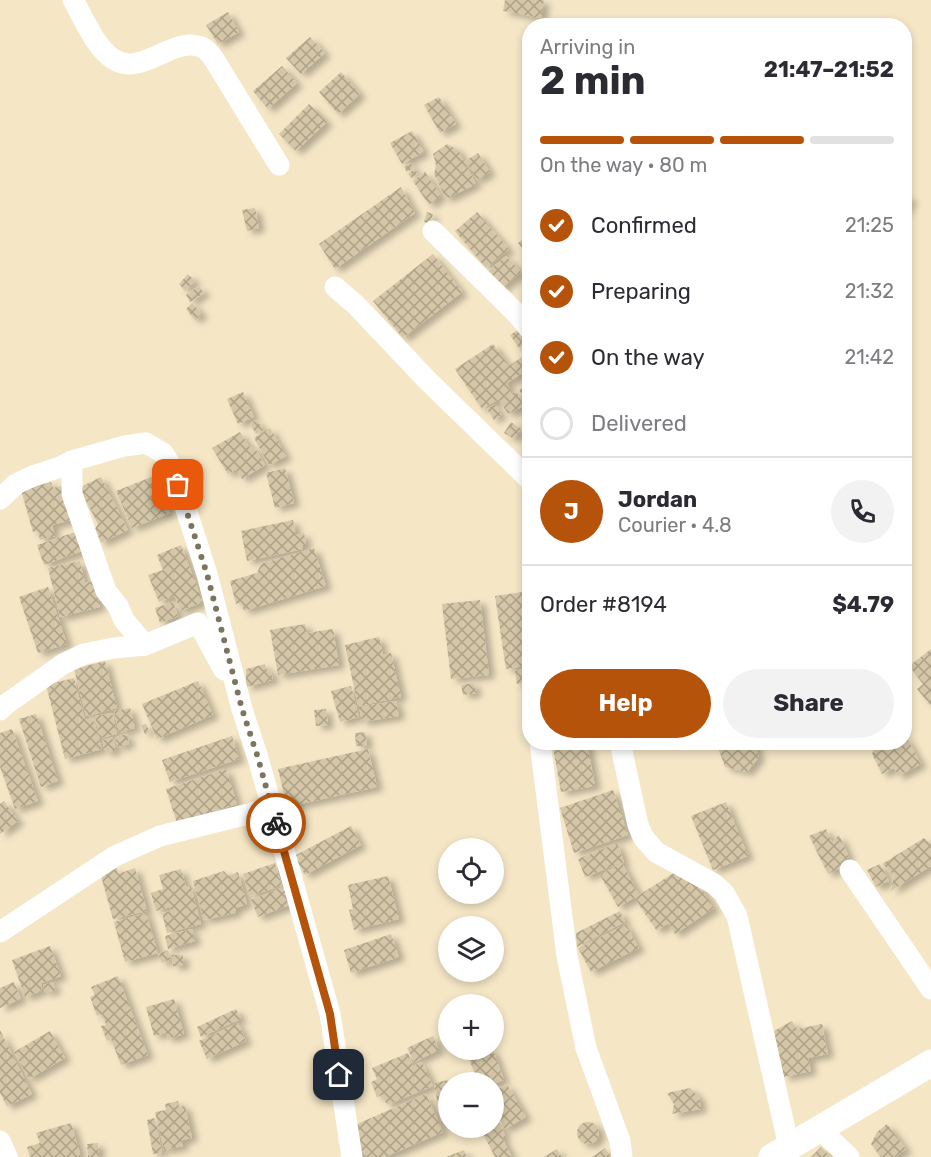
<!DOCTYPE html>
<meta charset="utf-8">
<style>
body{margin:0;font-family:Rubik,sans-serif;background:#f2f2f3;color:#2b2b33;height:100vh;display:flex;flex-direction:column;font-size:22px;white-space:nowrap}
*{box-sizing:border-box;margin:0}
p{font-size:20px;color:#7c7c81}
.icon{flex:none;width:33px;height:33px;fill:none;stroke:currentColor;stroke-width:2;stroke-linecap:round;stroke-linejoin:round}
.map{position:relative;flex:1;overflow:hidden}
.sheet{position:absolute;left:522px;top:18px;width:390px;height:732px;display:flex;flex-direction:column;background:#fff;border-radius:24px;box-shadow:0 3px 9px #0003}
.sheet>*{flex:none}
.fabs{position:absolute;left:438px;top:838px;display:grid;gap:12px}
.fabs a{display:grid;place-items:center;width:66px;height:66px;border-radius:50%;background:#fff;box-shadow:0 3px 9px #0003;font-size:30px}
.pin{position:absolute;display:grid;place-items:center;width:51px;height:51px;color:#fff;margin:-26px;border-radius:12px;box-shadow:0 3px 9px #0006}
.courier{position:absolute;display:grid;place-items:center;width:60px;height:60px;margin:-30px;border:4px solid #b45309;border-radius:50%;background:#fff;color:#222;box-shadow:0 2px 8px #0007}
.head em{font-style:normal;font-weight:700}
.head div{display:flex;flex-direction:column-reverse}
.head{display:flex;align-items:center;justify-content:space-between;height:102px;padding:0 18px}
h1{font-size:39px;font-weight:700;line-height:45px}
.bar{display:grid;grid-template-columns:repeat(4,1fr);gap:9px 6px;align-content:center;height:72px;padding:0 18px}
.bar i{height:8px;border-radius:4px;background:#e1e1e2}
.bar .current{background:#b45309}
.bar p{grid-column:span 4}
.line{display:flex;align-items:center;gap:15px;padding:0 18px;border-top:2px solid #e1e1e2}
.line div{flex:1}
.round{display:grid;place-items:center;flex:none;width:63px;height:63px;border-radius:32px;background:#f2f2f3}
ol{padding:0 18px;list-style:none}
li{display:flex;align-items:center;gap:18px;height:66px}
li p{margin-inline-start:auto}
li .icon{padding:6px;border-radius:50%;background:#b45309;color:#fff;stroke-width:4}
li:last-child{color:#7c7c81}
li i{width:33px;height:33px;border:3px solid #e1e1e2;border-radius:50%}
.action{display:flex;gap:12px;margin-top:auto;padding:12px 18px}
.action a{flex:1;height:69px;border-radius:36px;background:#b45309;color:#fff;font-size:24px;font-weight:700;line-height:69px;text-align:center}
.action a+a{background:#f2f2f3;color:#2b2b33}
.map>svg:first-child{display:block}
.building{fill:url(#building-cross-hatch);filter:url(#shadow)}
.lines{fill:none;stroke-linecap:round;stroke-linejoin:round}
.minor{stroke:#fff;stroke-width:21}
.tertiary{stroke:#fff;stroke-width:27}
.done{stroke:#7d7460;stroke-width:6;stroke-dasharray:0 10.8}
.route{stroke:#b45309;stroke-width:8}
</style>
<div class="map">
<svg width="931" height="1157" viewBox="0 0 931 1157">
<defs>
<pattern id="building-cross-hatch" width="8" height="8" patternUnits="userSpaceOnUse" patternTransform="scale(1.5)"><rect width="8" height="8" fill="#d4c6a7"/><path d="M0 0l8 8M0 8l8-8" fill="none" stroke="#ada288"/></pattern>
<filter id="shadow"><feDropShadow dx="6" dy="4" stdDeviation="3" flood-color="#0004"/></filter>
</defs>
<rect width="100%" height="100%" fill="#f5e6c6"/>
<g class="building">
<path d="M505,0H544L541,18L503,11Z"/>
<path d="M228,12L239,32L218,44L206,25Z"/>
<path d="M310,37L325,53L301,74L286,58Z"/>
<path d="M282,66L297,83L268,109L253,91Z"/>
<path d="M341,72L360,94L338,114L319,92Z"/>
<path d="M439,97L456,124L440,133L424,105Z"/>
<path d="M309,104L327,122L296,151L279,134Z"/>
<path d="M412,131L424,152L402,164L390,143Z"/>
<path d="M447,144L458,150L476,184L446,199L434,174L436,165L433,154Z"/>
<path d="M478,153L490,172L477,180L465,161Z"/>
<path d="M411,163L414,168L407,172L404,167Z"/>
<path d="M414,169L418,173L412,178L408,174Z"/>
<path d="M425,172L441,196L429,205L413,181Z"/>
<path d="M401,187L415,213L335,269L319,244Z"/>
<path d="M904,195L911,198L904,214Z"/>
<path d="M255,208L259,228L247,231L242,210Z"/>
<path d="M427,212L433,214L430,224L424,222Z"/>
<path d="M477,212L509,249L486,268L455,231Z"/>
<path d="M530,234V257L518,243Z"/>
<path d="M433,254L462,292L403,338L373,301Z"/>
<path d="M506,256L521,272L501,289L486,273Z"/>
<path d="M188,274L195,281L185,291L179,284Z"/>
<path d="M199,286L204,293L190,302L186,295Z"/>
<path d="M192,303L202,314L195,320L186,309Z"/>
<path d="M518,330L527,343L519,348L510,335Z"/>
<path d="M493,344L509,366L526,354L530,358V368L507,383L511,392L502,398L516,391L524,406L508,414L499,399L482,409L455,369Z"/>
<path d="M530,384V408L519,390Z"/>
<path d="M243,392L254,417L238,424L227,399Z"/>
<path d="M495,404L501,415L494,420L487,409Z"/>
<path d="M257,420L263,430L256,434L250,424Z"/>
<path d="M511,422L521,429L514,439L504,433Z"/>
<path d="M270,428L286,456L269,465L254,438Z"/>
<path d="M240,432L250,448L253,445L265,465L242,479L236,469L228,474L212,448Z"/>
<path d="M285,468L294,503L275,508L266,473Z"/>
<path d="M154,476L170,513L132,528L116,491Z"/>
<path d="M101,477L128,530L101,543L95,529L98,524L86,501L82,502L76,489Z"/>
<path d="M51,482L53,488L66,485L75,519L52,525L55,536L40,540L38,531L33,532L21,490Z"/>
<path d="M293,520L296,535L304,533L306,545H302L303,549L247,561L241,531Z"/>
<path d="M78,531L85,550L44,565L37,545Z"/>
<path d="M181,545L203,602L180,611L175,596L159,602L148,575L163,570L157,555Z"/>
<path d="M314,548L326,586L244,611L241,602L236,604L230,581L257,573L261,564Z"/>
<path d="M80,561L85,583L94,581L100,607L60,617L48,568Z"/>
<path d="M530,568V581L527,582L523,570Z"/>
<path d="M48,587L67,644L38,653L19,597Z"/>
<path d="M530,591V665L506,669L495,596Z"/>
<path d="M480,600L489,675L451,679L442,604Z"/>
<path d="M173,602L178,616L160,623L155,608Z"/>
<path d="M305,624L307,633L333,629L339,665L278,675L270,630Z"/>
<path d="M379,637L383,655L391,653L401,697L358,706L345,645Z"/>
<path d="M931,649V706L917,689L923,684L909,666Z"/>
<path d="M105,661L117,708L86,716L74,669Z"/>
<path d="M265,664L267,671L271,670L273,680L246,687V669Z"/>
<path d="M530,668V682L517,684L515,671Z"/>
<path d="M74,678L85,720L93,718L102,749L65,759L46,685Z"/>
<path d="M198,681L213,715L157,739L142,704Z"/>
<path d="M474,683L476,693L463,695L461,685Z"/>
<path d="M351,686L359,717L340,722L331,691Z"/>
<path d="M396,701L399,716L362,722L359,707Z"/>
<path d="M130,708L135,728L119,732L114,711Z"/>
<path d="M326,709L328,725L316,726L314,710Z"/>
<path d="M112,713L117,734L100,738L95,716Z"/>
<path d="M36,714L58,781L41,787L19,719Z"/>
<path d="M146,724L150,732L145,734L141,725Z"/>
<path d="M12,729L38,801L15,809L0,767V733Z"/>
<path d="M365,732L367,746H356L355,733Z"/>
<path d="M904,733L921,764L898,776L894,768L882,774L872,754L877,742H904Z"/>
<path d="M127,734L129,744L118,747L115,737Z"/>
<path d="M232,736L239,759L170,782L162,760Z"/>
<path d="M112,737L116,750L106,753L102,741Z"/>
<path d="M552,742H587L595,786L561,792Z"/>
<path d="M716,742H760L755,745L759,757L747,772L725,767Z"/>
<path d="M368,749L377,787L287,807L278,769Z"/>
<path d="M226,769L237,804L177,823L166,789Z"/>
<path d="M613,790L628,835L574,853L560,808Z"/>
<path d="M4,801L18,821L0,834V804Z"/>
<path d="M726,802L748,856L713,870L691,816Z"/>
<path d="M351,826L361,845L305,875L294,856Z"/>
<path d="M826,829L832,842L839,835L849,857L843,861L846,865L828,874L809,836Z"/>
<path d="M924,838L931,844V866L891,891L894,875L882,864Z"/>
<path d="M617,843L624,862L585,877L578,859Z"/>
<path d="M275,863L282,886L250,896L243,874Z"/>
<path d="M622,863L639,895L686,865L714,908L675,934L668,923L657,931L635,899L639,895L618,907L600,875Z"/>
<path d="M880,864L889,881L876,887L867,870Z"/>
<path d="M117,868L118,874L135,868L147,911L113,919L101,876Z"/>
<path d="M181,869L186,887L191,886L201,924L167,933L162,913L171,911L170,907L156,911L151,893L163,889L159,875Z"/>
<path d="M224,871L228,876L238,872L247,904L236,908L235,913L204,920L193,881Z"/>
<path d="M388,876L399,919L354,930L349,910L353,909L348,885Z"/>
<path d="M288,885L295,903L258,917L251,900Z"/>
<path d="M620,911L625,922L577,947L576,933Z"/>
<path d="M146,913L158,953L125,962L114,922Z"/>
<path d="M626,924L639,948L591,972L578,948Z"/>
<path d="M192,929L195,941L168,949L165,936Z"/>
<path d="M391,934L399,957L351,973L344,950Z"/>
<path d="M50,946L61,976L42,983L41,991L25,997L12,960Z"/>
<path d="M168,950L171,959L162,963L158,954Z"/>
<path d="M172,955H183V966H173Z"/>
<path d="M118,976L148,1055L121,1065L111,1039L107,1041L101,1026L106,1025L102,1014L97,1016L90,997L95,995L91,987Z"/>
<path d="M14,982L21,999L0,1008V988Z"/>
<path d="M53,982L55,990L45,993L43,985Z"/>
<path d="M174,999L184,1034L168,1039L166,1033L154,1036L146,1007Z"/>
<path d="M236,1009L241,1019L201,1037L197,1027Z"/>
<path d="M792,1021L797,1029L822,1024L828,1054L808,1058L811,1071L784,1077L774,1031Z"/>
<path d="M238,1023L246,1041L207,1059L199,1041Z"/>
<path d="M0,1030L32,1094L7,1106L0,1093Z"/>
<path d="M50,1031L65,1058L29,1079L14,1052Z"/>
<path d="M433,1036L439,1050L414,1062L407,1048Z"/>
<path d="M466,1050H493L504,1080L494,1084L478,1083Z"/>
<path d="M408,1053L413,1066L422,1062L433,1086L387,1105L382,1095L377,1097L371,1082L377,1079L372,1068Z"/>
<path d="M448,1080V1119L441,1121L434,1083Z"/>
<path d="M507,1084L526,1117L505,1129L494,1110V1092Z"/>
<path d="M690,1088L699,1097L701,1109L672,1114L674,1104L667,1093Z"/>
<path d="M426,1094L443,1132L385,1157H360L348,1128Z"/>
<path d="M178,1101L179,1107L185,1106L192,1138L182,1140L183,1146L164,1150L155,1112L166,1110L165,1104Z"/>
<path d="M155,1118L162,1153L153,1154L147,1120Z"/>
<path d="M497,1119L505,1135L502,1137L512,1157H495L480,1128H494V1121Z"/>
<circle cx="588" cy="1133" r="11"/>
<path d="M71,1123L81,1157H30L27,1147L40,1143L36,1133Z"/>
<path d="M887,1124L906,1149L895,1157H881L871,1144L877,1132Z"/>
<path d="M98,1143L99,1157H88L87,1144Z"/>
<path d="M821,1147L831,1157H811Z"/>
<path d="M605,1148L611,1157H592Z"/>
<path d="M557,1149L562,1157H544Z"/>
<path d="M464,1150L467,1157H446Z"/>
</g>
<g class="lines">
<g class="minor">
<path d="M73,0C83,17 93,42 108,55C139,83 170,35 201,47C205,48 209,53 212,56L279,165"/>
<path d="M433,231L517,314L530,330"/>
<path d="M335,287L356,305L428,381L530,480"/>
<path d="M72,461V494L106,591L118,606L124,620L145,645L198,623L224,670"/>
<path d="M0,499L16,484L33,476L60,467L72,461L124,446L146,443L163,453L173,469L207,574L242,709L258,758L330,1014L352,1157"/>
<path d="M0,710L5,705L63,664L84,654L114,648L145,645"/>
<path d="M540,742L567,956L586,1048L620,1141L622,1157"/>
<path d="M620,742L638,825L643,837L656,852L714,884L724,893L737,916L789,1147"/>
<path d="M850,870L931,989"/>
<path d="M0,932L115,856L160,836L272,808"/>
<path d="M820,1129L849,1157"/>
<path d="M0,1141L7,1157"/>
</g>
<path class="tertiary" d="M772,1157L931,1063"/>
</g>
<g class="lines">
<path class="done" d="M178,485L207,574L242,709L258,758L276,823"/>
<path class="route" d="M276,823L330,1014L339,1075"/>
</g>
</svg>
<div class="fabs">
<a><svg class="icon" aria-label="locate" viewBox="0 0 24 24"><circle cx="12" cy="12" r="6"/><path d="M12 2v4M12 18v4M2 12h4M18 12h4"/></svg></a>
<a><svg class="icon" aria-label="layers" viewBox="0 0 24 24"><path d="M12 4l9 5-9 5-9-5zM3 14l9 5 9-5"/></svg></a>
<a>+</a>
<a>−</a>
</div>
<div class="pin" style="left:178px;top:485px;background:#ea580c"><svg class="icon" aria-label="bag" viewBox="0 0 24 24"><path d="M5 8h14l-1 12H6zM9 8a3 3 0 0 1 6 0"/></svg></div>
<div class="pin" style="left:339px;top:1075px;background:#1f2937"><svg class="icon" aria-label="home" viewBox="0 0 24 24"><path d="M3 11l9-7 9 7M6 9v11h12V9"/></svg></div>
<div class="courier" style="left:276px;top:823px"><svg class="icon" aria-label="bike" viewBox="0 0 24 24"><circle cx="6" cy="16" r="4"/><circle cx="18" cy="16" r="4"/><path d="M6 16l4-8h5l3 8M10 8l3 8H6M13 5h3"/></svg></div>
<section class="sheet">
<div class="head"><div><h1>2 min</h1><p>Arriving in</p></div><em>21:47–21:52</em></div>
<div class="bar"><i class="current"></i><i class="current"></i><i class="current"></i><i></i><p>On the way · 80 m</p></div>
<ol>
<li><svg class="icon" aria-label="check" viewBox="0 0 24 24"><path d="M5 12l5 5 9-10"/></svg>Confirmed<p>21:25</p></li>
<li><svg class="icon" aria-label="check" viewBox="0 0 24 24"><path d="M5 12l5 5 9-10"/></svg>Preparing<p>21:32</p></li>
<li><svg class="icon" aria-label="check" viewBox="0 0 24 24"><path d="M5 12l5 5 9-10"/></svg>On the way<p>21:42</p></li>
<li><i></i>Delivered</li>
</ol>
<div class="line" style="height:108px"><b class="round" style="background:#b45309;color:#fff">J</b><div><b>Jordan</b><p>Courier · 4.8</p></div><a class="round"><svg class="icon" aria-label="phone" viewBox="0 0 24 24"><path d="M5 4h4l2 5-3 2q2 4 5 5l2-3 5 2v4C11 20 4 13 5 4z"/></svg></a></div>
<div class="line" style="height:78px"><div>Order #8194</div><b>$4.79</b></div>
<div class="action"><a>Help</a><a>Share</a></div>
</section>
</div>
